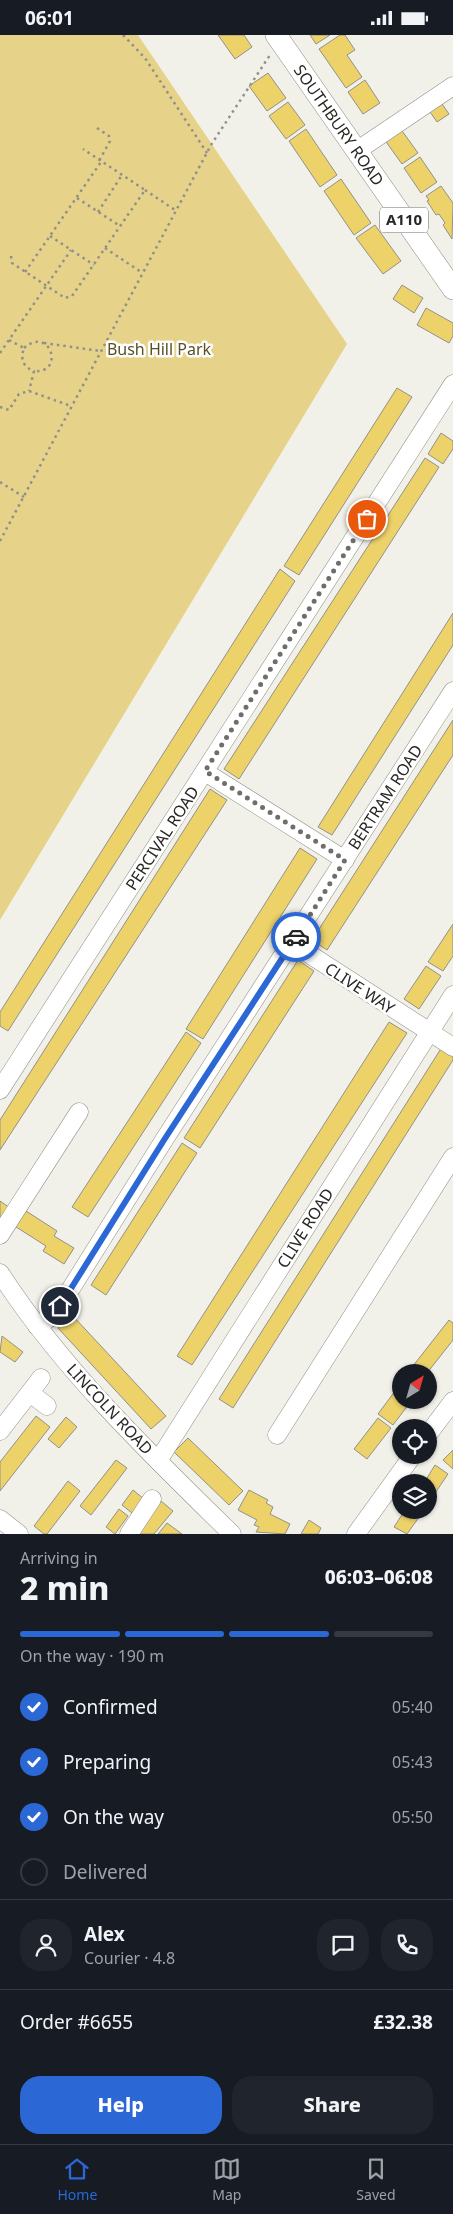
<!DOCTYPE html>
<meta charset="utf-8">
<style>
body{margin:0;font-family:"Noto Sans",sans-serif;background:#20242c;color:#f1f3f6;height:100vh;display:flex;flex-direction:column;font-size:19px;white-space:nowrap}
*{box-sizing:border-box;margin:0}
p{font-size:16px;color:#9ea1a6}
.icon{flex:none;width:28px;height:28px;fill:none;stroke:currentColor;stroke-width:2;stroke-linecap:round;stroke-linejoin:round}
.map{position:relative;height:1499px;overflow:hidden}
.details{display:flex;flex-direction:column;background:#171b24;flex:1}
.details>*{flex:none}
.needle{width:32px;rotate:37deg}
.tools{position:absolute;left:392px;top:1329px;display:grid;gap:10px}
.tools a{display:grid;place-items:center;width:45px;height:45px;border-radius:50%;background:#171b24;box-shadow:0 1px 4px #0004;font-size:25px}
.pin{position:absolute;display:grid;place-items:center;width:42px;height:42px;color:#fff;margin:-21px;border:2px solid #fff;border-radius:50%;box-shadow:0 1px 5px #0007}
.courier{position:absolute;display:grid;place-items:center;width:50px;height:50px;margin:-25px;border:4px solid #2c68d5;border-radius:50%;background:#fff;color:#222;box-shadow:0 1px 6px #0007}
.head em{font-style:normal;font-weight:800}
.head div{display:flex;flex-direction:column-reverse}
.head{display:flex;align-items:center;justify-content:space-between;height:85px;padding:0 20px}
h1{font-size:32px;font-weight:800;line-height:38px}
.bar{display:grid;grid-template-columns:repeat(4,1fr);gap:8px 5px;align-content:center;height:60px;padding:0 20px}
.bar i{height:6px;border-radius:4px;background:#363941}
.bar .current{background:#2c68d5}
.bar p{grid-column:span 4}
.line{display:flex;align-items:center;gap:12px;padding:0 20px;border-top:1px solid #363941}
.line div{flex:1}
.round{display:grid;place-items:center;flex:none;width:52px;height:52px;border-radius:20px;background:#20242c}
ol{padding:0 20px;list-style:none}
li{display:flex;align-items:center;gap:15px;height:55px}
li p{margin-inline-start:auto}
li .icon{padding:5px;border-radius:50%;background:#2c68d5;color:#fff;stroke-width:4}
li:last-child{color:#9ea1a6}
li i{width:28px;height:28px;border:2px solid #363941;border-radius:50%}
.button{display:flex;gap:10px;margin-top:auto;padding:10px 20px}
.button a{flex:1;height:58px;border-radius:20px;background:#2c68d5;color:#fff;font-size:20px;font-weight:800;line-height:58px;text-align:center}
.button a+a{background:#20242c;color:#f1f3f6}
.status{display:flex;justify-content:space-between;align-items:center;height:35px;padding:0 25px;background:#171b24;direction:ltr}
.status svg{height:14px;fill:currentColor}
.dock{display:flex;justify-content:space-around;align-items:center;height:70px;border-top:1px solid #363941;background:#171b24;font-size:14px;color:#9ea1a6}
.dock a{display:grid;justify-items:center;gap:2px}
.dock .current{color:#2c68d5}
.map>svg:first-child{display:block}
.green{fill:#e6d389}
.building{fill:#edd26a;stroke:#92918a}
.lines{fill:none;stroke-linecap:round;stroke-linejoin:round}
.minor-casing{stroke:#908f88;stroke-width:19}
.major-casing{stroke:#908f88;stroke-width:22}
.path{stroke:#91908b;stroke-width:2.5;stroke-dasharray:2.5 4;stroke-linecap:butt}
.minor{stroke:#fff;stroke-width:18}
.major{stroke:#fff;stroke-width:21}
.done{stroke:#6f6e6a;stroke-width:5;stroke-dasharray:0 9}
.route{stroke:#2c68d5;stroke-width:6}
.labels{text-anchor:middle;stroke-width:5;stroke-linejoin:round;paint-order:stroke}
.shield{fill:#fff;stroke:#696866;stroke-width:1}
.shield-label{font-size:15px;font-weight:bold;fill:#292825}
.street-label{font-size:16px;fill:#292825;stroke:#fff}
.park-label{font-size:16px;fill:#5b4f24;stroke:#fff}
</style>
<div class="status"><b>06:01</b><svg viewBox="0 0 49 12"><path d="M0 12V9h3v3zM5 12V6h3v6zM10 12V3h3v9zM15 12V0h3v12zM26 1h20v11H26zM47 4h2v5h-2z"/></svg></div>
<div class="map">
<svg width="453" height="1499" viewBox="0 0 453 1499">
<rect width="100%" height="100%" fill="#f2f1e9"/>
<path class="green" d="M0,0H138L347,309L0,885Z"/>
<g class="building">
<path d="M218,0H244L252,12L235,24Z"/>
<path d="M310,0H330L316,9Z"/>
<path d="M340,0H345L355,15L347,20L362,42L346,53L319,14Z"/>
<path d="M268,38L286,63L267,76L249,51Z"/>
<path d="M365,45L380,68L363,79L348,57Z"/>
<path d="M440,66L449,79L437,87L428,74Z"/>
<path d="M288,67L305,90L286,104L269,81Z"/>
<path d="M400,93L418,118L402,129L384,104Z"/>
<path d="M306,94L337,140L320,152L289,106Z"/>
<path d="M420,122L437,147L421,158L404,133Z"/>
<path d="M341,144L371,188L354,200L324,156Z"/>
<path d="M441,151L453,168L452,204L443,190L445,188L439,179L436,180L427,166L429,165L426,161Z"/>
<path d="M375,190L401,226L383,239L356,203Z"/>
<path d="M402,250L423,263L414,278L393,264Z"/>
<path d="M426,273L453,288V301L449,308L417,290Z"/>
<path d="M397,353L412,362L299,540L284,531Z"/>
<path d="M441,398L453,406V414L443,429L428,419Z"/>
<path d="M425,423L439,432L239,744L224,734Z"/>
<path d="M280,534L295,546L8,996L0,991V977Z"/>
<path d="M453,578V610L332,800L318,792Z"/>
<path d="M453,685V720L327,915L312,905Z"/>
<path d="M210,754L227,765L0,1115V1085Z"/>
<path d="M300,813L317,824L203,1004L186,994Z"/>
<path d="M453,889V921L443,936L428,927Z"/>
<path d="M298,925L314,936L200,1113L184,1103Z"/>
<path d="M426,931L441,941L419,974L404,964Z"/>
<path d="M389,987L407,998L192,1330L177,1321Z"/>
<path d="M186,997L201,1008L88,1182L72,1172Z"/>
<path d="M442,1012L453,1019V1025L233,1373L219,1364Z"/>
<path d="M182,1108L197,1118L106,1260L91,1250Z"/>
<path d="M0,1166L13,1175L5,1186L0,1182Z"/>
<path d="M23,1174L57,1196L54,1201L74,1213L64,1229L43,1216L46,1211L13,1190Z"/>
<path d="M72,1280L166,1381L151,1394L58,1293Z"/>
<path d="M449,1285L453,1288V1305L427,1338H411L409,1336Z"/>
<path d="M2,1301L23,1317L15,1327L0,1317Z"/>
<path d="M401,1348V1365H412L393,1390L378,1379Z"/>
<path d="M36,1381L50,1392L0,1456V1427Z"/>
<path d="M66,1382L77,1392L59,1413L48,1404Z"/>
<path d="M378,1383L391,1393L367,1424L354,1414Z"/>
<path d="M188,1403L243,1456L229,1470L174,1417Z"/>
<path d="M453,1415V1434L443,1425Z"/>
<path d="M116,1425L127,1433L91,1480L80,1471Z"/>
<path d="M435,1430L448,1439L429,1467V1448H424Z"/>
<path d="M68,1446L80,1456L47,1499H44L34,1491Z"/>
<path d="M133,1455L144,1464L132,1478L122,1470Z"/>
<path d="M249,1455L268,1465L266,1468L273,1472L270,1479L290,1489L285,1499L256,1497L259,1492L254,1490L257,1485L238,1475Z"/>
<path d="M161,1466L173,1476L154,1499H138L136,1497Z"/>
<path d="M119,1474L128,1481L115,1499L106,1492Z"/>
<path d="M405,1475H424L407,1499L394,1492Z"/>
<path d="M309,1485L321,1493L318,1499H301Z"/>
<path d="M167,1488L182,1499H158Z"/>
</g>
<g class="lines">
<g class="minor-casing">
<g id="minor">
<path d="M358,115L453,51"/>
<path d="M205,737L345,825"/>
<path d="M292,908L453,1012"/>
<path d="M0,1055L453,349"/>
<path d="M0,1200L79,1077"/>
<path d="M0,1238C61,1333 151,1420 232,1499"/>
<path d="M37,1291L51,1282L60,1271L164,1105L453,656"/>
<path d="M30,1358L47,1371"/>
<path d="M0,1396L41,1343"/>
<path d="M429,1398L453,1366"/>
<path d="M277,1400L453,1122"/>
<path d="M158,1426L453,960"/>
<path d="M0,1484L19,1499"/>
<path d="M129,1499L152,1464"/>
<path d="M356,1499L413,1420"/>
</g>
</g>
<g class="major-casing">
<path id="major" d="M276,0L453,254"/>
</g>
<g class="path">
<path d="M123,0L145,23L207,118"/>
<path d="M97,93L109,101L110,106L99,126"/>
<path d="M145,155L175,175"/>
<path d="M77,163L120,191"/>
<path d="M98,177L122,140"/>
<path d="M50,201L94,230"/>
<path d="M105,213L141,237"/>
<path d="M11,221L12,228L65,263L72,261L145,155L83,114"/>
<path d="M25,237L101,127"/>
<path d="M9,305L24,313C20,324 23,332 34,336L29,356"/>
<path d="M44,308L100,316"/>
<path d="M24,313C51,290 65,339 34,336"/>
<path d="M0,318L71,215"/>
<path d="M0,372L9,375L19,359L29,356L71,371"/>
<path d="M0,447L24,462"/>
<path d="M0,506L211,110L270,20"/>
</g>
<use href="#minor" class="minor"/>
<use href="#major" class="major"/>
</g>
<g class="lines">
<path class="done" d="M296,902L345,825L205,736L367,484"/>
<path class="route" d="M60,1271L164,1105L296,902"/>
</g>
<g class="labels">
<rect class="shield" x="380" y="172.5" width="48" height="25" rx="4"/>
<g class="shield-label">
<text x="404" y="190">A110</text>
</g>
<g class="street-label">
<text transform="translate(339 90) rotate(55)" y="6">SOUTHBURY ROAD</text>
<text transform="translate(385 762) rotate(-57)" y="6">BERTRAM ROAD</text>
<text transform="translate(162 803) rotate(-57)" y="6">PERCIVAL ROAD</text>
<text transform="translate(360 953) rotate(33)" y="6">CLIVE WAY</text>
<text transform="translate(305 1193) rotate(-58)" y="6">CLIVE ROAD</text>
<text transform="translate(110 1374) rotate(47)" y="6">LINCOLN ROAD</text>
</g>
<g class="park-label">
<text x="159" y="320">Bush Hill Park</text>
</g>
</g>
</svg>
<div class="tools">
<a><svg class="needle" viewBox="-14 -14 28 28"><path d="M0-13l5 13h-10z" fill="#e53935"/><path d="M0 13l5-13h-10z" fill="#9ea1a6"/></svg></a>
<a><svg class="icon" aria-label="locate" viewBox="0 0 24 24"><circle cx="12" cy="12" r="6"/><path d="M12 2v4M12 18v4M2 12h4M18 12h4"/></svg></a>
<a><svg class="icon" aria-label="layers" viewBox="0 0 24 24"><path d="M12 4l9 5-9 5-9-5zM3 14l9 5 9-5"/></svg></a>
</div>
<div class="pin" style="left:367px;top:484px;background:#ea580c"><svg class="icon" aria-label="bag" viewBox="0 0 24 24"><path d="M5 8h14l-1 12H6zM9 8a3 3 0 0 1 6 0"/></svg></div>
<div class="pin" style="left:60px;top:1271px;background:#1f2937"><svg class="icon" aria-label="home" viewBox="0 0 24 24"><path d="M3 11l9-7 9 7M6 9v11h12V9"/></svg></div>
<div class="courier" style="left:296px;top:902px"><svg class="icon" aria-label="car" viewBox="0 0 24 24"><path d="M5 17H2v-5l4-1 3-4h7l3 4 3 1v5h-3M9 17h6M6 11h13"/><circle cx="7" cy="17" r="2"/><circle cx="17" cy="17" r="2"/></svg></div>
</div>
<section class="details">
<div class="head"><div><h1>2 min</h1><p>Arriving in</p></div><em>06:03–06:08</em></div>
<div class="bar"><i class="current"></i><i class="current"></i><i class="current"></i><i></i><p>On the way · 190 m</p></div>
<ol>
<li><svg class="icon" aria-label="check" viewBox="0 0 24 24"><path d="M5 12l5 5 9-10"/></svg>Confirmed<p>05:40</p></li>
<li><svg class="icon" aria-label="check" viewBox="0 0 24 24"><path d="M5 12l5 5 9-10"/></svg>Preparing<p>05:43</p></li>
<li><svg class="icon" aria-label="check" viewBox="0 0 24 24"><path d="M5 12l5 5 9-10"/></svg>On the way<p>05:50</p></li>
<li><i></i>Delivered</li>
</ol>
<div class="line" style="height:90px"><a class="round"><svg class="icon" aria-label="person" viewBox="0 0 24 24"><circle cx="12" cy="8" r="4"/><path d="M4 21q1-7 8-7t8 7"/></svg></a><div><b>Alex</b><p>Courier · 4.8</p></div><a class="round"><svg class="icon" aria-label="chat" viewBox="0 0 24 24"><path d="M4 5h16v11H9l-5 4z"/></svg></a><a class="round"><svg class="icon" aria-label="phone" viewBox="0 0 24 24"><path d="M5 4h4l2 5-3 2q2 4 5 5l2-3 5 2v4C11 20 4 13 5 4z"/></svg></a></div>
<div class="line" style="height:65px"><div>Order #6655</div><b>£32.38</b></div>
<div class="button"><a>Help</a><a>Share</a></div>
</section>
<nav class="dock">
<a class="current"><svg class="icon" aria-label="home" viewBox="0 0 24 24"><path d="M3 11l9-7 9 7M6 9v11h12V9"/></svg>Home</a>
<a><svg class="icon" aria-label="map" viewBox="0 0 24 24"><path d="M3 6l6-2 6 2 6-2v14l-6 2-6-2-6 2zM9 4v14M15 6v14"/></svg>Map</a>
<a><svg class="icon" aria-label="saved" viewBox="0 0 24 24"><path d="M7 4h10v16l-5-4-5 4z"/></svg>Saved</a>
</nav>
